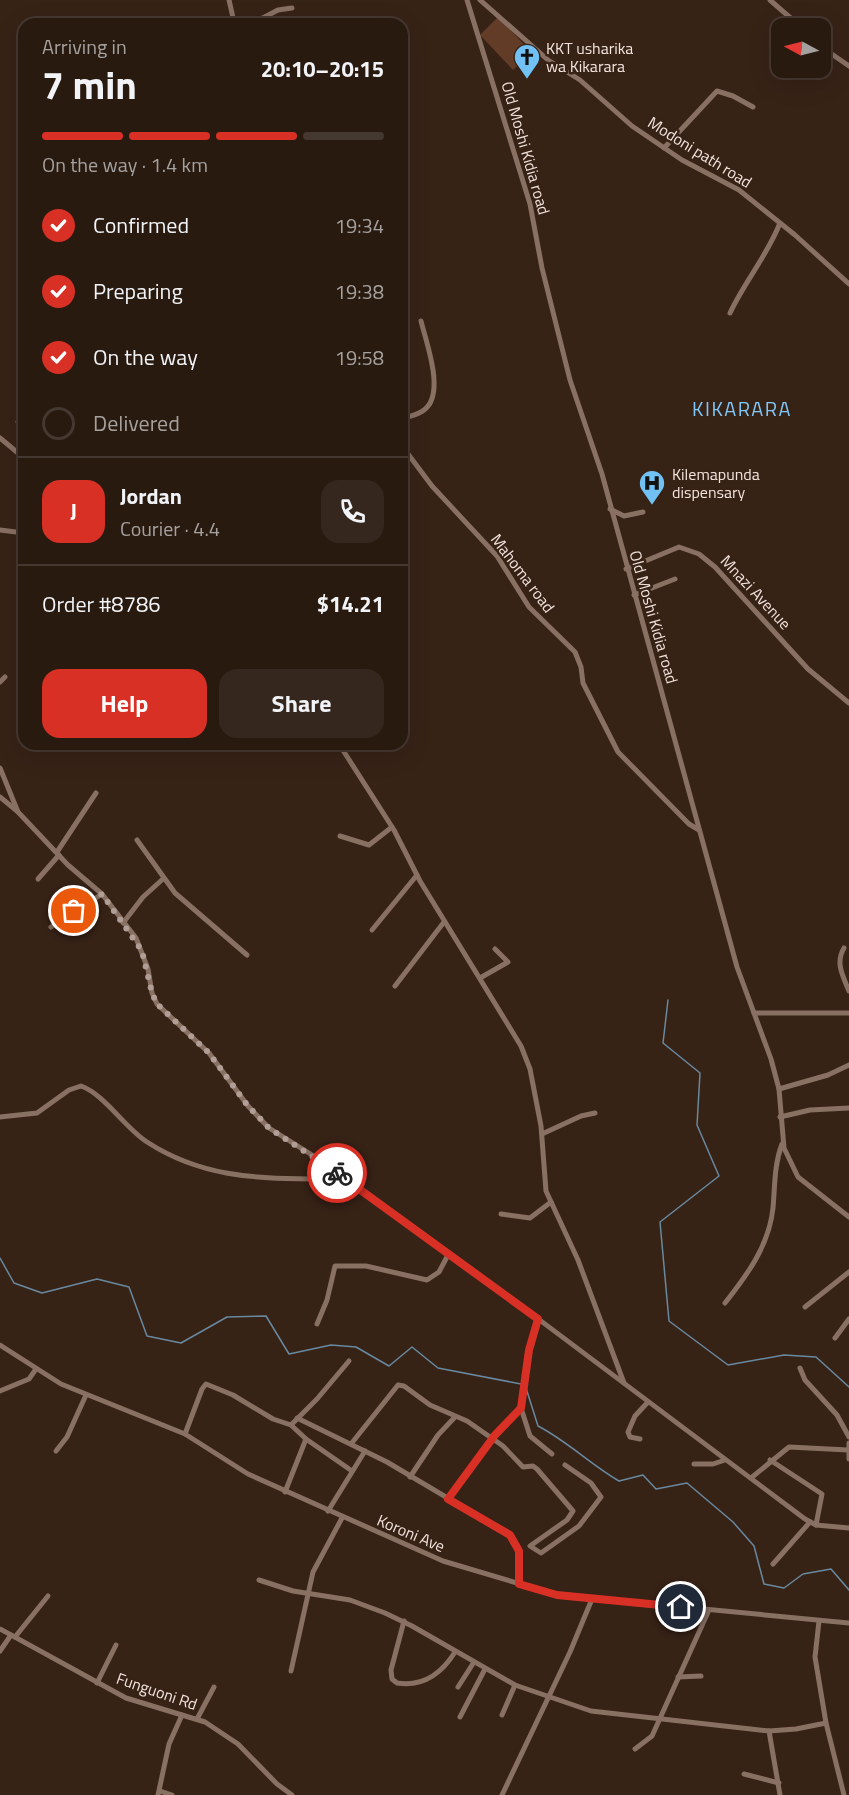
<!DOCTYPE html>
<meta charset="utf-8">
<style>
body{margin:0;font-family:"Titillium Web",sans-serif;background:#35271e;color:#f1f3f6;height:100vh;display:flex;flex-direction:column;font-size:22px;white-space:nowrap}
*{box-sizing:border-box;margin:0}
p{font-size:20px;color:#a5a19f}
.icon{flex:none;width:33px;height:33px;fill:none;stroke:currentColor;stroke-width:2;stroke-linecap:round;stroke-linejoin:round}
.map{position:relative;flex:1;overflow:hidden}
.drawer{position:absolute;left:18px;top:18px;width:390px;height:732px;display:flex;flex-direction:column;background:#291a10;border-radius:18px;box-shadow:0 6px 24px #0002,0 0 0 2px #453830}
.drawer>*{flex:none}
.needle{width:39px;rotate:277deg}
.fabs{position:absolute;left:771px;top:18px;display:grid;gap:12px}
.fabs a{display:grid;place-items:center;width:60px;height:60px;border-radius:12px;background:#291a10;box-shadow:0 6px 24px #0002,0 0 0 2px #453830;font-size:30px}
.pin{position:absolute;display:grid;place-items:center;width:51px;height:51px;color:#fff;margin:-26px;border:3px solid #fff;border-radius:50%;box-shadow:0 2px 6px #0007}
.courier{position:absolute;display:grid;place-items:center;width:60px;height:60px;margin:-30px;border:4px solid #d93025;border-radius:50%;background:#fff;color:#222;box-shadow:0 2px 8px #0007}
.head em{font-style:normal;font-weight:700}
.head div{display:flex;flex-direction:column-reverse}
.head{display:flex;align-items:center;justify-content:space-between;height:102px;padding:0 24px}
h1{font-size:39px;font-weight:700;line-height:45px}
.bar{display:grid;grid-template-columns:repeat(4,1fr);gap:9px 6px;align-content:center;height:72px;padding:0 24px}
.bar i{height:8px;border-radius:4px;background:#453830}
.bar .selected{background:#d93025}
.bar p{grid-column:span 4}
.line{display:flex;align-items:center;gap:15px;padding:0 24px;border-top:2px solid #453830}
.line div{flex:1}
.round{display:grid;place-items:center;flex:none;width:63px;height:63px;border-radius:18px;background:#35271e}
ol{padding:0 24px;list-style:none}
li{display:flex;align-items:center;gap:18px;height:66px}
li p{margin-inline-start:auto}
li .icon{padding:6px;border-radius:50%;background:#d93025;color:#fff;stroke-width:4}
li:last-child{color:#a5a19f}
li i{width:33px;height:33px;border:3px solid #453830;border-radius:50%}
.primary-button{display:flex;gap:12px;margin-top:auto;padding:12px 24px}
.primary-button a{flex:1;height:69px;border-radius:18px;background:#d93025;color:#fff;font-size:24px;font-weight:700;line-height:69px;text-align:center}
.primary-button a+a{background:#35271e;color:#f1f3f6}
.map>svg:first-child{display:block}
.pitch{fill:#633c27}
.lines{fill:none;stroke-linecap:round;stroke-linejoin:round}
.stream{stroke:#6889a0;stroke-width:1.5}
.minor{stroke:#887063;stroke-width:5}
.done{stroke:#b19f97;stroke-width:6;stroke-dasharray:0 10.8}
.route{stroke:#d93025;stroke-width:8}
.labels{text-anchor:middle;stroke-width:5;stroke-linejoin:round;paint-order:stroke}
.poi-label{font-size:16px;fill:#f2e3dc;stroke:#372216;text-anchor:start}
.street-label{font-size:16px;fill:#f2e3dc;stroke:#372216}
.quarter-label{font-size:20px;letter-spacing:1.5px;fill:#80c8f9;stroke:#372216}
</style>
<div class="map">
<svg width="849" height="1795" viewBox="0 0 849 1795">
<rect width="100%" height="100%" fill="#372216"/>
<path class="pitch" d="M498,17L531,52L513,70L480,35Z"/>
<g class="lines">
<g class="stream">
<path d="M668,1000L663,1043L700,1073L697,1125L719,1176L660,1222L669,1321L728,1365L784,1355L816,1357L849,1387"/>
<path d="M0,1258L14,1283L42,1293L97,1279L129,1287L147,1336L181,1343L227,1317L266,1316L289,1354L331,1345L356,1347L389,1366L412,1347L438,1368L521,1384"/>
<path d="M526,1388L538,1426C567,1441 590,1464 619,1481L643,1475L656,1489L687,1483L733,1522L754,1546L764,1584L784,1588L803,1574L831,1569L849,1590"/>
</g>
<g class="minor">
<path d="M229,0L234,22"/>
<path d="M467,0L530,204L542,268L570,380L602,474L737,967L771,1059L779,1089L784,1148L798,1177L849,1217"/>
<path d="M480,0L548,60L580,80L632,126L682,160L739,190L795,235L849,284"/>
<path d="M770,0L802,28"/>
<path d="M234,20L257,21L278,10L292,8"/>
<path d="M820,46L849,66"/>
<path d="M664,148L717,91L733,96L753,107"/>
<path d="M730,313C745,281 767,256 780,223"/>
<path d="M402,419C409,416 418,415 424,410C446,394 426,342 421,321"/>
<path d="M18,422L24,434"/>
<path d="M0,438L24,458"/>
<path d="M402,446L432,486L497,556L529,607L575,652L581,667L583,683L618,752L689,824L699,830"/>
<path d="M610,509L624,516L643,512"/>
<path d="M0,530L24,533"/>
<path d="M626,569L679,547L699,554L715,567L808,669L849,703"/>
<path d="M634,595L675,579"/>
<path d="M0,682L5,677"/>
<path d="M339,744L394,830L420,881L521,1046L530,1069L541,1126L546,1191L578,1260L624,1383"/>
<path d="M0,768L18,812L68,865L102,894L136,938L148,969L152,993L157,1004L209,1053L248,1106L269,1128L328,1165L497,1288L805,1519L816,1525L849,1528"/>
<path d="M0,797L17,811"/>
<path d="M340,836L369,845L392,827"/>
<path d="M137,840L175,893L247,955"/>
<path d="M57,852L96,793"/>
<path d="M38,879L59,855"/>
<path d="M123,923L143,897L164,878"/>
<path d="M51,927L102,894"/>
<path d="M372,930L417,875"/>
<path d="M844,948C835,963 843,976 849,991"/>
<path d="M480,978L508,962L495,949"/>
<path d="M395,986L444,922"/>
<path d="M754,1013H849"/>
<path d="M779,1089L828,1075L849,1065"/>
<path d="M0,1117L37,1113L69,1090L81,1086C104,1094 125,1128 147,1142C212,1184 274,1177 346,1180"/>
<path d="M780,1117L810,1110L849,1108"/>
<path d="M542,1134L581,1116L595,1113"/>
<path d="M501,1214L530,1218L551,1202"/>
<path d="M725,1303C747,1275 769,1246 773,1208C775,1186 774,1165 782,1144"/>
<path d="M805,1307L849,1272"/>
<path d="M317,1324L327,1300L335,1266H366L427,1280L439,1272L448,1255"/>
<path d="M835,1338L849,1319"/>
<path d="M0,1345L61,1384L185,1434L248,1474L443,1561L557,1595L849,1623"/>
<path d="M800,1368L805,1380L837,1415L849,1437"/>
<path d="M0,1391L29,1379L36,1369"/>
<path d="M521,1408L530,1436L552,1454"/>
<path d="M297,1418L387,1462L510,1535L519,1551V1584"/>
<path d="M185,1434L202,1389L206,1384L233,1395L273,1419L291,1425"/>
<path d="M306,1439L352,1471"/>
<path d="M640,1439L630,1437L628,1432L635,1416L648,1402"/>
<path d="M849,1443V1459"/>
<path d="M351,1444L398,1385L404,1386L430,1405L467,1421L503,1446L523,1467L533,1466L537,1469L573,1511L567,1520L530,1546L541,1553L579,1526L601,1497L591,1483L565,1465"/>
<path d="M56,1451L67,1437L86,1395"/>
<path d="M770,1460L822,1494L816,1525"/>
<path d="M694,1464H713L725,1460"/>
<path d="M410,1477L438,1435L455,1417"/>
<path d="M751,1478L789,1447L848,1450"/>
<path d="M285,1492L306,1439L291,1425L317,1399L349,1361"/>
<path d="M448,1499L495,1435L521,1408L529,1350L538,1319"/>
<path d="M328,1511L365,1451"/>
<path d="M773,1564L810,1522"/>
<path d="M259,1580L293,1591L350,1600L385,1613L412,1626L515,1685L591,1711L769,1731L780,1795"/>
<path d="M404,1621L391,1670L392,1679L397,1683C423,1687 442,1673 455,1652"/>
<path d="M819,1621L815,1657L826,1723L844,1795"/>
<path d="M0,1629L126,1698L205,1722L238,1744L277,1784L292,1795"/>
<path d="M15,1637L48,1596"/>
<path d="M0,1651L11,1635"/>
<path d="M291,1671L313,1572L342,1518"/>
<path d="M678,1677L701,1676"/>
<path d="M97,1683L116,1645"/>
<path d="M458,1687L474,1662"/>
<path d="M502,1715L515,1685"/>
<path d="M460,1717L485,1669"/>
<path d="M197,1719L214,1687"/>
<path d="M769,1731L796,1729L826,1723"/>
<path d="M635,1749L652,1736L709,1610"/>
<path d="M744,1774L779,1783"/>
<path d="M160,1791L172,1795"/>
<path d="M158,1795L169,1744L182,1715"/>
<path d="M502,1795L570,1652L592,1599"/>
</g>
</g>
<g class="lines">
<path class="done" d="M74,911L88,906L102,894L142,951L152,993L157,1004L209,1053L248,1106L269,1128L337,1173"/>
<path class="route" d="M337,1173L538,1319L529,1350L521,1408L495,1435L448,1499L510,1535L519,1551V1584L557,1595L681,1607"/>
</g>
<defs>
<g id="church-pin" transform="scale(1.35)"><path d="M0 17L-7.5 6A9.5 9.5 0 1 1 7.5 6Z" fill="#72c1f5" stroke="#372216"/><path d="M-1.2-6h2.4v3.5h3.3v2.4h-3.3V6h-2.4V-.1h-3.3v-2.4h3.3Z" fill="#111"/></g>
<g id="hospital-pin" transform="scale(1.35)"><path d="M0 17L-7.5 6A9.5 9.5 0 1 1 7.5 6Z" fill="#72c1f5" stroke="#372216"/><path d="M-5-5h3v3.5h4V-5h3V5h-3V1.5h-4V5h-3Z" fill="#111"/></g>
</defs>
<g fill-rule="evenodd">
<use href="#church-pin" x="527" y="57"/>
<use href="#hospital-pin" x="652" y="483"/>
</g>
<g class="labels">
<g class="poi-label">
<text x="546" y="54">KKT usharika<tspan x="546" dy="18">wa Kikarara</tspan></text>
<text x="672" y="480">Kilemapunda<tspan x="672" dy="18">dispensary</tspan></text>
</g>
<g class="street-label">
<text transform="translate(526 148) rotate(74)" y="6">Old Moshi Kidia road</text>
<text transform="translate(700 152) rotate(32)" y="6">Modoni path road</text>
<text transform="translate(523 573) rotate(53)" y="6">Mahoma road</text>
<text transform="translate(756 592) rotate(47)" y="6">Mnazi Avenue</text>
<text transform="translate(654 617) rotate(74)" y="6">Old Moshi Kidia road</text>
<text transform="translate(411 1533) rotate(23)" y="6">Koroni Ave</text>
<text transform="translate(157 1691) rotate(19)" y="6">Funguoni Rd</text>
</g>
<g class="quarter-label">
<text x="742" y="416">KIKARARA</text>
</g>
</g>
</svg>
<div class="fabs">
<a><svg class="needle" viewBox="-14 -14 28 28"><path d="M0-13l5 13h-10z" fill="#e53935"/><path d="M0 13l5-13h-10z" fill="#a5a19f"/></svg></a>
</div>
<div class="pin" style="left:74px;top:911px;background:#ea580c"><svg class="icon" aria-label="bag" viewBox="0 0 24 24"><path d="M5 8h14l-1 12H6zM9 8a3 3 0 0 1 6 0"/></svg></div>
<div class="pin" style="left:681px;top:1607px;background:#1f2937"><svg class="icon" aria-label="home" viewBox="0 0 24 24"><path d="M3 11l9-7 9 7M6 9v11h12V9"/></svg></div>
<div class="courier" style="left:337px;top:1173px"><svg class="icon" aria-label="bike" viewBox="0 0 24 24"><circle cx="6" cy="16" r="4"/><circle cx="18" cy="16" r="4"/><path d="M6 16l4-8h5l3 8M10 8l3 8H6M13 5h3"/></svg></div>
<section class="drawer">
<div class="head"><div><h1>7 min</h1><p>Arriving in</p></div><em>20:10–20:15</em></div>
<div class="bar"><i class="selected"></i><i class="selected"></i><i class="selected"></i><i></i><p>On the way · 1.4 km</p></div>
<ol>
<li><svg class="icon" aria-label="check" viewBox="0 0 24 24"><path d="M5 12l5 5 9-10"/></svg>Confirmed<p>19:34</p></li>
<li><svg class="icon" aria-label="check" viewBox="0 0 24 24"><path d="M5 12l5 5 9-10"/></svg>Preparing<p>19:38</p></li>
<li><svg class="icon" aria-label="check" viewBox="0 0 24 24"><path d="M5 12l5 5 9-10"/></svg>On the way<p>19:58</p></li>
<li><i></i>Delivered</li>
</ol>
<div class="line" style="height:108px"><b class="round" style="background:#d93025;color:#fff">J</b><div><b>Jordan</b><p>Courier · 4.4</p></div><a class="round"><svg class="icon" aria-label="phone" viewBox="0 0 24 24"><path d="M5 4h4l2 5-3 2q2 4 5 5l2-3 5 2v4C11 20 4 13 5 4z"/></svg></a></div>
<div class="line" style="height:78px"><div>Order #8786</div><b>$14.21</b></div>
<div class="primary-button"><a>Help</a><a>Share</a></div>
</section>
</div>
